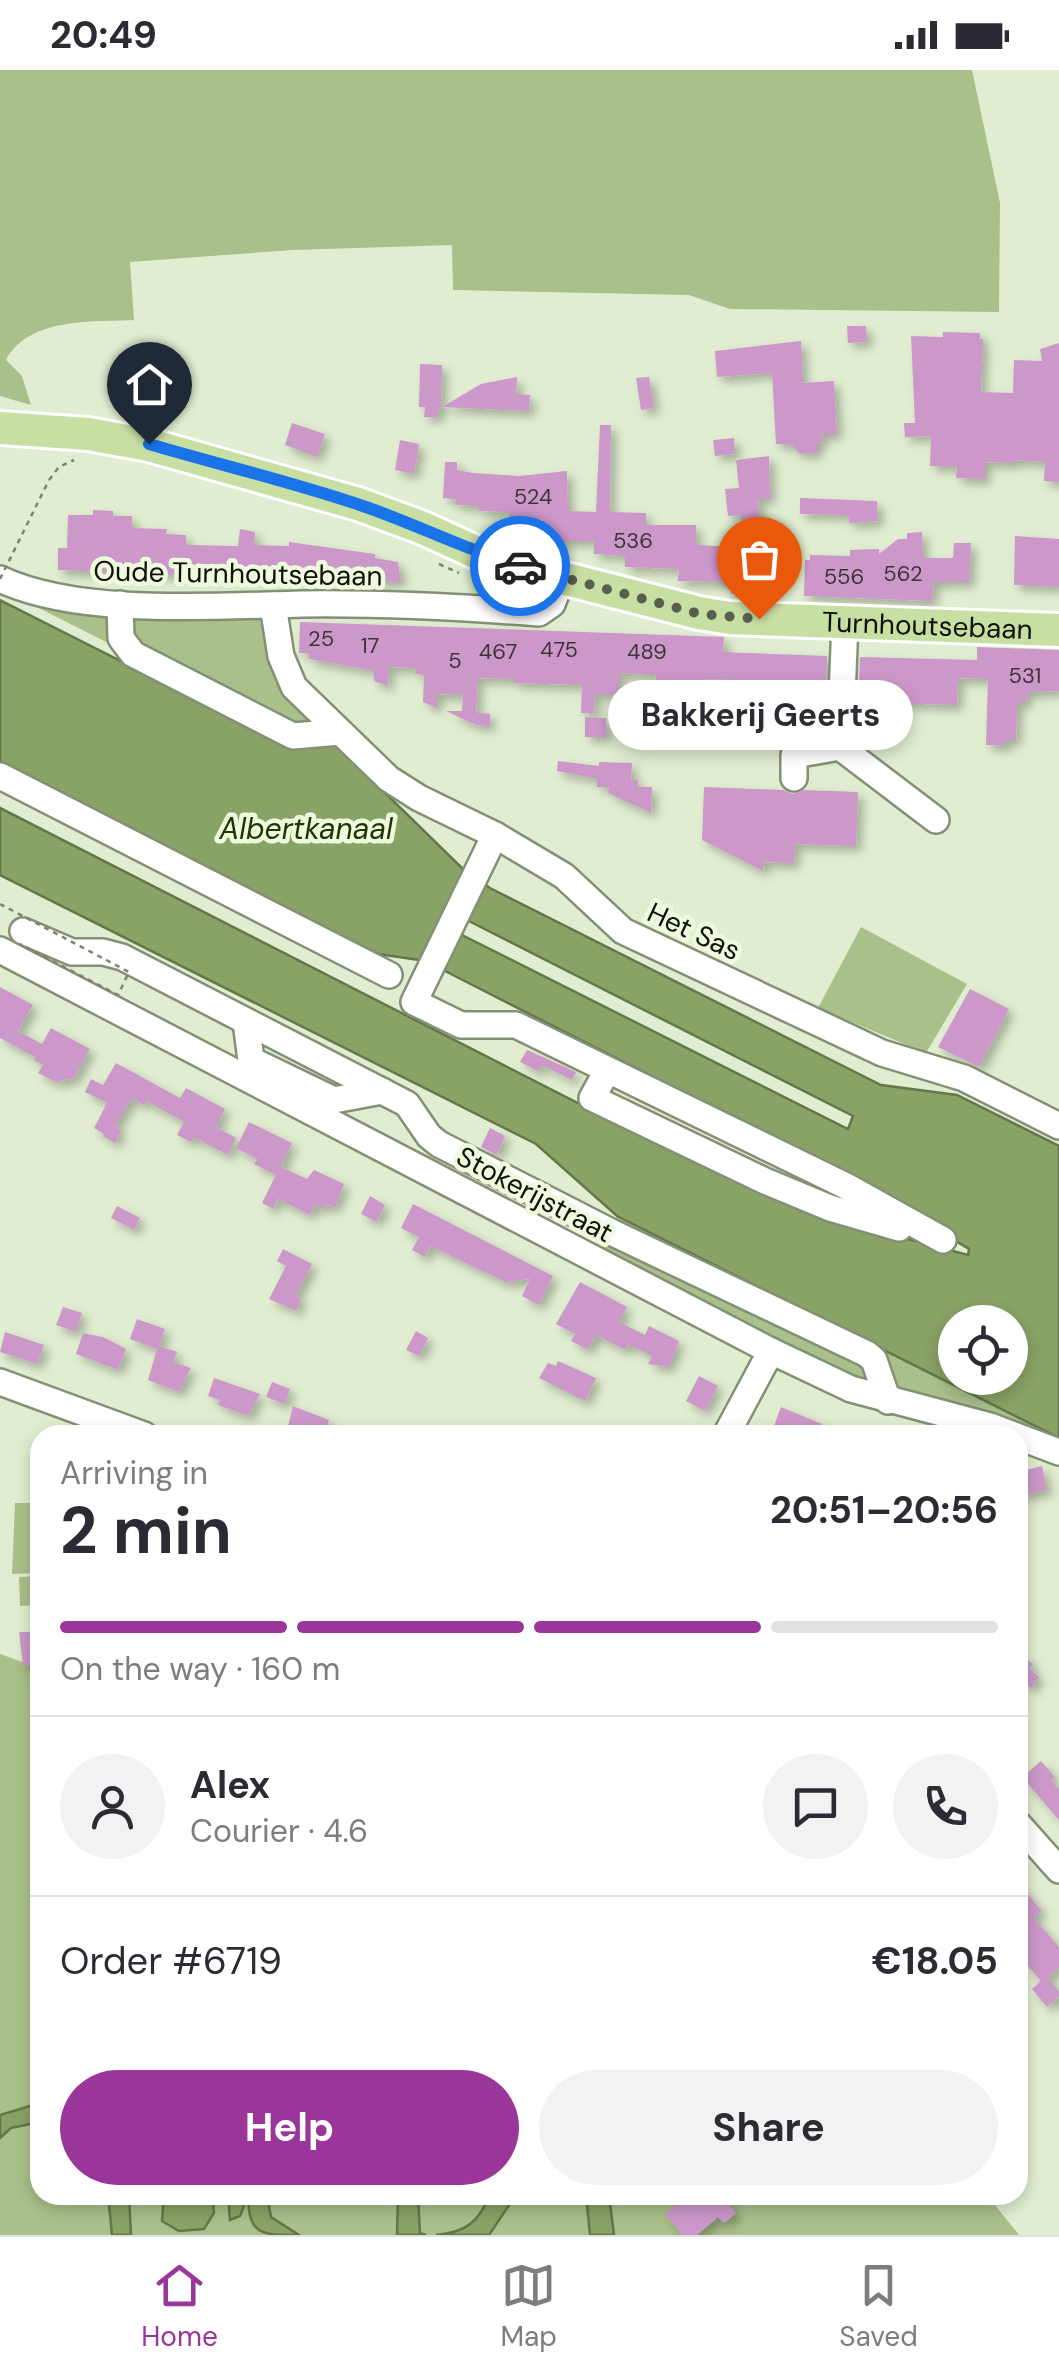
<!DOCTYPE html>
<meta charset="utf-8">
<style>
body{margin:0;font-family:"DM Sans",sans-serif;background:#f2f2f3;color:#2b2b33;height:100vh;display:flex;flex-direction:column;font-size:38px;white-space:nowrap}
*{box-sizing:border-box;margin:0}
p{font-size:32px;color:#7c7c81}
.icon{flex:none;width:55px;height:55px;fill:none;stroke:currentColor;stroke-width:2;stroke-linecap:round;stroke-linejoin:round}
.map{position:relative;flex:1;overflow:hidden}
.panel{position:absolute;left:30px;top:1355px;width:998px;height:780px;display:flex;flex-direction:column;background:#fff;border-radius:30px;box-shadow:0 5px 15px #0003}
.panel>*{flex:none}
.fabs{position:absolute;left:938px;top:1235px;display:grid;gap:20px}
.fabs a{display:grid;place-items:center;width:90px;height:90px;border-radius:50%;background:#fff;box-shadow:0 5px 15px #0003;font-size:50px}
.pin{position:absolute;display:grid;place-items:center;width:85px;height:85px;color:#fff;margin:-102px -42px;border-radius:50% 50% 50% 0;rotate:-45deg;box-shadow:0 0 10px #0007}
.pin .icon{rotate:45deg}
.courier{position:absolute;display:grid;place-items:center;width:100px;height:100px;margin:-50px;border:8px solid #1a73e8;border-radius:50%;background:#fff;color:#222;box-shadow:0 2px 12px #0007}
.bubble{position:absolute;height:70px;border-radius:35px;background:#fff;box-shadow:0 5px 15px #0003;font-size:32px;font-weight:700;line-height:70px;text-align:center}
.headline em{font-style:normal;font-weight:700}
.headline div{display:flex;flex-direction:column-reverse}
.headline{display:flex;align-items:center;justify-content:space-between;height:170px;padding:0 30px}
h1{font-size:65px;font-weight:700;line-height:75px}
.bar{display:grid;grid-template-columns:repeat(4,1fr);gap:15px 10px;align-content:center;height:120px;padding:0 30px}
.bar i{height:12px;border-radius:8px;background:#e1e1e2}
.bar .active{background:#9a3599}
.bar p{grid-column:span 4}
.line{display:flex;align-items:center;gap:25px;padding:0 30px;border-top:2px solid #e1e1e2}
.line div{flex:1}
.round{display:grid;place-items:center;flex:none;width:105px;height:105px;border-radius:52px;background:#f2f2f3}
.button{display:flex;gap:20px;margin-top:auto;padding:20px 30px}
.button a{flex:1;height:115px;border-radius:60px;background:#9a3599;color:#fff;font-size:40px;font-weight:700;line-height:115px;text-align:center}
.button a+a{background:#f2f2f3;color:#2b2b33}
.status{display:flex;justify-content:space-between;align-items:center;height:70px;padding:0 50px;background:#fff;direction:ltr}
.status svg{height:28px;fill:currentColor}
.tabs{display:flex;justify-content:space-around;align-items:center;height:140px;border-top:2px solid #e1e1e2;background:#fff;font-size:28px;color:#7c7c81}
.tabs a{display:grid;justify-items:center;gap:5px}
.tabs .active{color:#9a3599}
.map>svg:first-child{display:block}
.green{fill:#a9c08a}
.water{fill:#89a265;stroke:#647749;stroke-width:2.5;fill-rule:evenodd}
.building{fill:#cc98c9;filter:url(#shadow)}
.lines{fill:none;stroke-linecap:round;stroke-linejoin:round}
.minor-casing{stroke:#849075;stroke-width:30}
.major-casing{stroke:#fff;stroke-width:38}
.path{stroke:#7b8470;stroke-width:2.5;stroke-dasharray:5 5;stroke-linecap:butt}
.minor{stroke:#fff;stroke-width:25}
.major{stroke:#c8dfa3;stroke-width:32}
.path-bridge{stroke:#7b8470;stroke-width:2.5;stroke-dasharray:5 5;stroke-linecap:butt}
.done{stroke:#585f4e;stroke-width:10;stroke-dasharray:0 18}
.route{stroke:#1a73e8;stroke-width:12}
.labels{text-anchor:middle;stroke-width:9;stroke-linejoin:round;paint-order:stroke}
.number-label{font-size:22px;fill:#3e3438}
.street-label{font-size:28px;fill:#0e1208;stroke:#edfadd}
.water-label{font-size:30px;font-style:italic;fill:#233303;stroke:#edfadd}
</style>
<div class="status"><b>20:49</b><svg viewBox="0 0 49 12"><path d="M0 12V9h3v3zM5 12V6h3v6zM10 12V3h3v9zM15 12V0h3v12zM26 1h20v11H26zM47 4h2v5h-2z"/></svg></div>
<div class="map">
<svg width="1059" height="2165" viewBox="0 0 1059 2165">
<defs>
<filter id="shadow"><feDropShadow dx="5.5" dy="5.5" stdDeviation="5" flood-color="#0004"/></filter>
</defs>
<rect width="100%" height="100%" fill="#e0edd0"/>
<g class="green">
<path d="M0,0H972L1000,133L999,242L730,239L689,225L453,220L452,175L293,180L130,192L134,250C92,252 29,247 6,290L22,306L31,335L0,326Z"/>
<path d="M19,528L115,540L116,577Z"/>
<path d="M138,542L256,544L263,550L317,650L305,658L134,573L132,554Z"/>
<path d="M861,857L967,914L926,983L818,938Z"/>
<path d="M617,1146L1049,1363L963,1336L856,1308L600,1178Z"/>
<path d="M15,1433H40V1503L12,1504Z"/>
<path d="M40,1506V1535L20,1536L19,1507Z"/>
<path d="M0,1584L40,1598V2125H987L1019,2165H0Z"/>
</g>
<g class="water">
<path d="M0,530L291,677L335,674L465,801L490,818L881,1015L957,1025L1059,1076V1368L617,1146L536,1074L0,805V738L662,1076L802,1141L968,1185L969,1179L838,1101L449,903L426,891L378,884L37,718L0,694ZM451,842L853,1046L848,1059L444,856ZM955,1252H1010V1308H955Z"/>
<path d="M40,2033V2052L11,2058L0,2068V2045Z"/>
<path d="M108,2125H129L131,2165H112Z"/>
<path d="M164,2125H213L214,2143L204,2159L179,2161L162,2151Z"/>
<path d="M228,2125H267L271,2147L299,2165C260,2165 249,2165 248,2126L240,2146L230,2150Z"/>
<path d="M398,2125H418L420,2163L426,2165H397Z"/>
<path d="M489,2125H516L489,2165H436C464,2163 480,2152 489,2125Z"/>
<path d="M586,2125H609L614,2165H590Z"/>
</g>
<g class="building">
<path d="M847,256H866L867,272L848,273Z"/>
<path d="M943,262L980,263V269H983L981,322L1013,323L1014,290L1042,291L1040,279L1059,273V412L1044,411L1045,392L1015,390V393L985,392V409L956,408L957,396H930L931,366L905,367L904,353H915L911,266L943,267Z"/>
<path d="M801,271L803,313L834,311L837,364H822L823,372L817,373V383H799L790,374H776L772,303L717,307L715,281Z"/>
<path d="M420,294L442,295L441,336L437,347H424L425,337H419Z"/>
<path d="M517,307L516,324L530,325L529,341L442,337L481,314Z"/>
<path d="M649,307L654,338L641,340L636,308Z"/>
<path d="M292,353L325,364L317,387L285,375Z"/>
<path d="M600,355H611L610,442L646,443V455H696V473L699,475L745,478L741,445L728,446L725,419L739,418L736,390L769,386L770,429H758L759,467H765L766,480L771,481L772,525L731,524V512L678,511L679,499L625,497V486L594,484V471H567L563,475L558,469L545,468V455H528L510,449V442L479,441V436L455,435L456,429L443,428L445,392H457V400L473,403L519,406L567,401L568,441L596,442Z"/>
<path d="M734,368L735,384L715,386L713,370Z"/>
<path d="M400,370L419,374L414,404L395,400Z"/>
<path d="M800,428L877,431L878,451L849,453L848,445L800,444Z"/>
<path d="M93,440L113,441V446H132V458L167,459L166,464L186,465V475L238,476L240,459L255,462L254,475L289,476V472L375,484V488L398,492L401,512L58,500V478H67L68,445H93Z"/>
<path d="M922,462L923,488H953L954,473H971L969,512H934L932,531L804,526L805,490H810V485L850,486V480L879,479V484L898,469H907V463Z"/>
<path d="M1015,466L1059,469V517L1014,515Z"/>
<path d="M300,552L724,567L723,582L827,586L826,629L736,625V610L707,609L692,613L691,623L670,622V640H655L656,605L619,603V624H595L594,643H581L582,615L514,613V609L478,608L476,642L490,644V656L476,655L446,641H462L463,625L437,624V638L423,632L424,605L415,604L416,598L389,597L388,616L374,611V601L309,589V583H299Z"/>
<path d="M977,577L1059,580V621L1028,622L1025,633H1017L1016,670H1006L1005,676L986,675L988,609L958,608L957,635L858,632L860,587L977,590Z"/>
<path d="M585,647L606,648V667H585Z"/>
<path d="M558,691L599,696V692L632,693L631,710H638V717H652L651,743L608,723L609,717H597V709L557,701Z"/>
<path d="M704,717L783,720L793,724L804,720L858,722L856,776L795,774L794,793L764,792L763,801L702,770Z"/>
<path d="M0,917L33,935L18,961L42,974L51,958L90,979L74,1008L56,1012L38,1003L43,995L34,990L35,987L0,968Z"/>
<path d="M970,919L1009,939L979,997L938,977Z"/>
<path d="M527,980L576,1002L572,1010L542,995L538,1001L520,992Z"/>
<path d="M116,993L180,1028L186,1018L225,1039L216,1057L236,1068L228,1085L194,1067L191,1072L177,1065L184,1052L146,1031L144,1035L134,1029L130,1031L115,1057L121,1060L115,1073L103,1066L104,1064L94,1058L107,1033L85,1022L91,1009L103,1015Z"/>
<path d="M249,1052L292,1073L281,1097L307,1109L314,1100L344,1114L335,1138L326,1134L323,1139L315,1135L310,1145L278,1129L273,1139L262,1133L276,1105L254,1094L257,1089L236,1078Z"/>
<path d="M490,1058L505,1066L497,1085L481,1077Z"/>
<path d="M370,1126L385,1135L377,1152L361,1144Z"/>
<path d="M413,1134L553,1206L539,1235L522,1226L530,1209L505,1212L430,1176L425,1187L412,1180L419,1167L401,1158Z"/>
<path d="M117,1136L140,1148L134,1160L111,1148Z"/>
<path d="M283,1179L312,1194L296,1226L301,1229L296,1241L269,1229L286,1196L277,1191Z"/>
<path d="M580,1212L627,1237L619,1252L645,1265L649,1256L679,1271L669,1297L648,1294L652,1286L628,1274L625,1280L596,1265L588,1280L571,1271L575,1264L556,1254Z"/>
<path d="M63,1237L82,1243L76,1262L56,1255Z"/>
<path d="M137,1249L165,1259L159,1276L177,1282L173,1292L191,1298L179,1322L148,1310L157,1279L130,1269Z"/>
<path d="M416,1261L428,1268L419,1286L406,1280Z"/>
<path d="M5,1262L44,1275L37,1294L0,1282Z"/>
<path d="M83,1263L103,1267L126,1279L118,1300L76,1284Z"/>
<path d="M558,1291L596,1308L585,1331L539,1308L548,1293L556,1296Z"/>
<path d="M699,1306L718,1316L705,1341L686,1331Z"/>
<path d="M214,1308L260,1324L248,1346L218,1335L220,1330L208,1326Z"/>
<path d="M272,1312L290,1319L285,1334L266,1327Z"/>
<path d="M293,1336L329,1350L324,1365H299L287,1361Z"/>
<path d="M781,1337L822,1354L817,1365H780L782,1360L774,1356Z"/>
<path d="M1042,1396L1047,1420L1018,1427V1402Z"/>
<path d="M19,1562H40V1598L23,1595Z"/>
<path d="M1018,1583L1033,1594L1029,1599L1039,1607L1031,1618L1020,1610L1018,1614Z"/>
<path d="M1041,1691L1055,1707L1051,1710L1059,1719V1750L1022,1707Z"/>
<path d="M1018,1813L1042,1841L1034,1848L1059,1877V1898L1048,1908L1059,1921V1927L1047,1937L1032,1919L1041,1911L1018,1884Z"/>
<path d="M675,2125H721L736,2143L724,2153L718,2147L697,2165H682L665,2144L680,2131Z"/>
</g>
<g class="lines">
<g class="minor-casing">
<g id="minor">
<path d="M0,509C79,546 214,536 302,534C381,533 461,537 539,543L552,534L562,508"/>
<path d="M120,534L121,568L133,584L293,666L340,662"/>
<path d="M273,535L281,586L294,617L389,709L419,728L495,765L564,806L623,861L882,983L964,1008L1059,1056"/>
<path d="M840,677L936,750"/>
<path d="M0,706L389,905"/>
<path d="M794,708V685L840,677L845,552"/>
<path d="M495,765L414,932L461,955H516L846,1116L943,1170"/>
<path d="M23,861L72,882H103L122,887L407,1034L429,1066L439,1074L611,1162L867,1284L874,1290L888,1331"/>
<path d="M0,880L771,1281L851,1319L990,1356L1059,1382"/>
<path d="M246,952L251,990L334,1030L382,1021"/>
<path d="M607,1001L592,1028L765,1111L830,1138L899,1158"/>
<path d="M0,1312L144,1365"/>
<path d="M726,1365L771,1281"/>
<path d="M1018,1754L1059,1800"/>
</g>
</g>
<g class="major-casing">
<g id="major">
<path id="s1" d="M0,358L88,364L149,375L358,434L423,458L473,481L562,508L699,543L730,548L1059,560"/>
</g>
</g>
<g class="path">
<path d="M49,410L59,397L74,390"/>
<path d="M439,494L459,503"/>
</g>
<use href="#minor" class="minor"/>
<use href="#major" class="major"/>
<g class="path-bridge">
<path d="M0,509L49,410"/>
<path d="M0,834L129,902L118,925L20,874"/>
</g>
</g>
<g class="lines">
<path class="done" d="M520,496L700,544L759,549"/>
<path class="route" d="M149,374C220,395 293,412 363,436C416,454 466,480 520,496"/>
</g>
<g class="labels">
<g class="number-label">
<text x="533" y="434">524</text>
<text x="633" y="478">536</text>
<text x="903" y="511">562</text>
<text x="844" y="514">556</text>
<text x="321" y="576">25</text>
<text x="370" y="583">17</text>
<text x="559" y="587">475</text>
<text x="498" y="589">467</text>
<text x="647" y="589">489</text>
<text x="455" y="598">5</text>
<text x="1025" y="613">531</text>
</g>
<g class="street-label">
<text transform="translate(238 503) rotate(1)" y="10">Oude Turnhoutsebaan</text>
<text dy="10" stroke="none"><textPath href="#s1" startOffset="955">Turnhoutsebaan</textPath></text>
<text transform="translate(694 861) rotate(25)" y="10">Het Sas</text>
<text transform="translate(535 1124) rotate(28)" y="10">Stokerijstraat</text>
</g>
<g class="water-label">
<text x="306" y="769">Albertkanaal</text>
</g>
</g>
</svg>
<div class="fabs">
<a><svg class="icon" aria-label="locate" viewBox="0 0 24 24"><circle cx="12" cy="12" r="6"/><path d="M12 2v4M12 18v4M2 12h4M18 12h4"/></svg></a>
</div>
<div class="pin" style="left:759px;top:549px;background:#ea580c"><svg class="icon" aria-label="bag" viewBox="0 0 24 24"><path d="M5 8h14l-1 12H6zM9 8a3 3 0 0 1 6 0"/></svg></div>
<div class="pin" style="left:149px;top:374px;background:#1f2937"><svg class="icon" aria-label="home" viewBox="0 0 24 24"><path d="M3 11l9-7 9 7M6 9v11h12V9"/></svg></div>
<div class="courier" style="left:520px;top:496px"><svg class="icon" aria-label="car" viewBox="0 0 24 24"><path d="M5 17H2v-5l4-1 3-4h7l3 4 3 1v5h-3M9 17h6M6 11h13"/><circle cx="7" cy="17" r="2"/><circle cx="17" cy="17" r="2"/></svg></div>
<div class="bubble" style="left:608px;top:610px;width:305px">Bakkerij Geerts</div>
<section class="panel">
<div class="headline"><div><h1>2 min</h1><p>Arriving in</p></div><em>20:51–20:56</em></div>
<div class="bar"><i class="active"></i><i class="active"></i><i class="active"></i><i></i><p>On the way · 160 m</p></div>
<div class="line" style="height:180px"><a class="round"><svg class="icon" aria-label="person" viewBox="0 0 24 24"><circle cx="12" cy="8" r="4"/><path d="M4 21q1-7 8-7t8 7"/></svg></a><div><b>Alex</b><p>Courier · 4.6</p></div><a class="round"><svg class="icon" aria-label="chat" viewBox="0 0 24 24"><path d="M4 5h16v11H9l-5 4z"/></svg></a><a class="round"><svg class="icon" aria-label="phone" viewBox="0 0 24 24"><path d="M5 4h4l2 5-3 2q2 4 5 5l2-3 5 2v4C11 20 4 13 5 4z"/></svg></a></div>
<div class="line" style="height:130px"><div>Order #6719</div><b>€18.05</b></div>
<div class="button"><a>Help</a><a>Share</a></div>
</section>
</div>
<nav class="tabs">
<a class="active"><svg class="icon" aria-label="home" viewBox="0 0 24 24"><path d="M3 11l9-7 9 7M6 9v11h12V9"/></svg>Home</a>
<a><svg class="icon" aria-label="map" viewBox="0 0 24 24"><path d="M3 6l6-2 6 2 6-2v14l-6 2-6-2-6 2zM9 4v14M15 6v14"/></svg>Map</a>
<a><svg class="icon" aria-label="saved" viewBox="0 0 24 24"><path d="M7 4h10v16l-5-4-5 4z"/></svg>Saved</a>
</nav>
